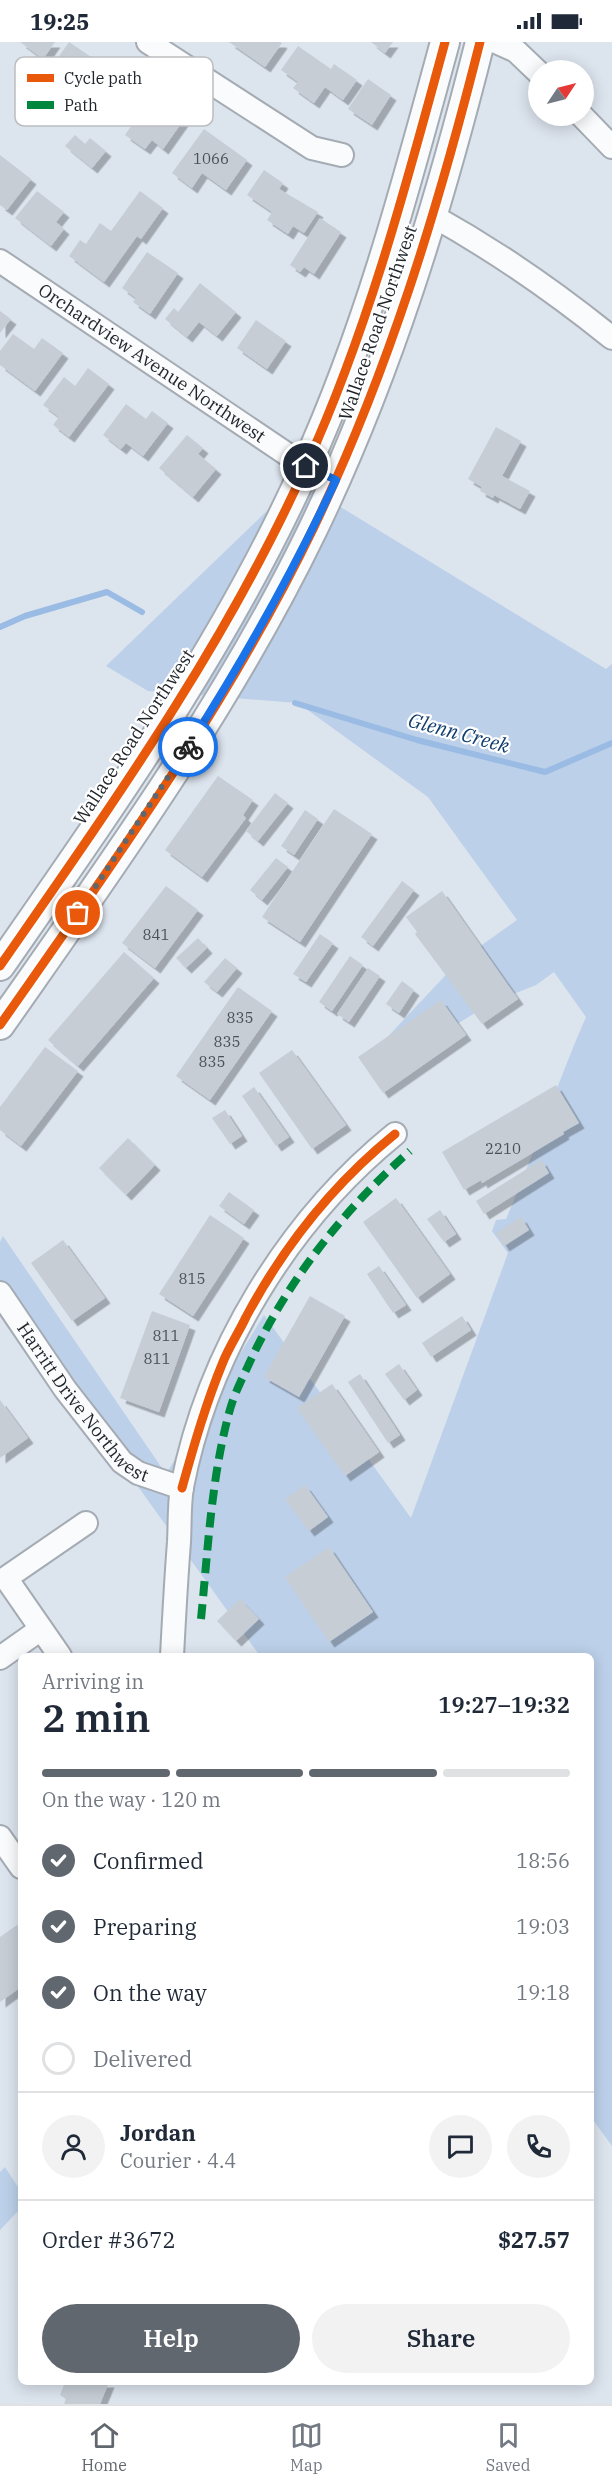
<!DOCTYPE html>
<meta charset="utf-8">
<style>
body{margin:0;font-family:"IBM Plex Serif",serif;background:#f2f2f3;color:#1f2937;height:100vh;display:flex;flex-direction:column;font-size:22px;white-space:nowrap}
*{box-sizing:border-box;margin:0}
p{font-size:20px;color:#747a83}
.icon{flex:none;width:33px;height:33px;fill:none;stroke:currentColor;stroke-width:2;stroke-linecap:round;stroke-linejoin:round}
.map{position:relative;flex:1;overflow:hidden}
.drawer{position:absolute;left:18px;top:1611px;width:576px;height:732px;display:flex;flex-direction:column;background:#fff;border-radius:9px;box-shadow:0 3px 15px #0003}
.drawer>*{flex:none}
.needle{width:39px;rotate:55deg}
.fabs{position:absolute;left:528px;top:18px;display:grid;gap:12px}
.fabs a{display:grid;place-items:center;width:66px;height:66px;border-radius:50%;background:#fff;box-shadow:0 3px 15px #0003;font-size:30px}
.pin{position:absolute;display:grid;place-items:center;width:51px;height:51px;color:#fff;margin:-26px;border:3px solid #fff;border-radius:50%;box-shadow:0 2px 6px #0007}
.courier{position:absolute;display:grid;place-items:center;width:60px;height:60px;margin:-30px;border:4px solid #1a73e8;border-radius:50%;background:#fff;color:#222;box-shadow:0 2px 8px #0007}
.overview em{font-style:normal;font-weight:600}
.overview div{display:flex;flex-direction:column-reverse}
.overview{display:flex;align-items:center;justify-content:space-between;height:102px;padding:0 24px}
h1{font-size:39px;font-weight:600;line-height:45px}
.bar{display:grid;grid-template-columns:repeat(4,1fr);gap:9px 6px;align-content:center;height:72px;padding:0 24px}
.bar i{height:8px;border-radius:4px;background:#e0e1e3}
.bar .selected{background:#61676f}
.bar p{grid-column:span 4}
.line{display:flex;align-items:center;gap:15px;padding:0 24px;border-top:2px solid #e0e1e3}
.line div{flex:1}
.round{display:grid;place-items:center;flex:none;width:63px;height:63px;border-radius:32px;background:#f2f2f3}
ol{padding:0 24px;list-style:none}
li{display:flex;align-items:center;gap:18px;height:66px}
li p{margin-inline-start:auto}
li .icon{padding:6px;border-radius:50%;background:#61676f;color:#fff;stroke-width:4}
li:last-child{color:#747a83}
li i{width:33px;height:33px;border:3px solid #e0e1e3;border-radius:50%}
.primary-button{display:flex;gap:12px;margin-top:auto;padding:12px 24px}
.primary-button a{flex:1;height:69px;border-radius:36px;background:#61676f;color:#fff;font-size:24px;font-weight:600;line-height:69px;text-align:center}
.primary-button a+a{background:#f2f2f3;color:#1f2937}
.status{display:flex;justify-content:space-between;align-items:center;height:42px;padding:0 30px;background:#fff;direction:ltr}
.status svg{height:16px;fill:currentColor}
.menu{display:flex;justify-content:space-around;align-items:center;height:84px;border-top:2px solid #e0e1e3;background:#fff;font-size:16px;color:#747a83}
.menu a{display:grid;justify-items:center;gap:3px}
.menu .selected{color:#61676f}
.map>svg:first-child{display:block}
.green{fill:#bcd0e9}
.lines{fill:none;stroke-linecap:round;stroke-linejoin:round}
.stream{stroke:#9abbe3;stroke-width:6}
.building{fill:#c6cdd5;filter:url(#shadow)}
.minor-casing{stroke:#a5abb3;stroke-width:26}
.major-casing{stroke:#a5abb3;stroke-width:32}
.minor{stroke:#fafbfc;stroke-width:22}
.major{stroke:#fafbfc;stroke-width:28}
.quiet{stroke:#00873e;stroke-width:8;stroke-dasharray:15 8;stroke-linecap:butt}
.cycleway-casing{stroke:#fff;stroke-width:13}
.cycleway{stroke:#e8590c;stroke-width:9}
.done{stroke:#61676f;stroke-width:6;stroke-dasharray:0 10.8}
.route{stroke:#1a73e8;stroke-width:8}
.labels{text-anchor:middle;stroke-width:4.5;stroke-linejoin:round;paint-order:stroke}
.number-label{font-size:15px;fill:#4a5057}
.street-label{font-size:18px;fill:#1f242b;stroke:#fff}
.water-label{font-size:20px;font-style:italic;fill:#103d6d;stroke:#fff}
.key{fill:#fff;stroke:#bcbdbf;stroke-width:1.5}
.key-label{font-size:16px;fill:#1f242b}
</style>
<div class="status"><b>19:25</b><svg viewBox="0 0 49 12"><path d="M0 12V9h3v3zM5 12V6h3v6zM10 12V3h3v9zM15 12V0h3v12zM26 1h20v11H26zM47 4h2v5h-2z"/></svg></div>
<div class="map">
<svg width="612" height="2362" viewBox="0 0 612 2362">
<defs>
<filter id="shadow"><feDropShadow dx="5.5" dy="5.5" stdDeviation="0" flood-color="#0004"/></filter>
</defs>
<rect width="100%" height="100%" fill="#dce4ee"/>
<g class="green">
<path d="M298,439L606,627L612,622V2104L591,2075V1614H260L0,1253V1200L3,1194L166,1432L264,1273L411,1476L508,1211L492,1189L496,1178L506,1177C535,1110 557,1041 586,975L554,930L536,943L491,961L441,992L379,1004L458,920L517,878L428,755L298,661L148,649L106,624Z"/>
<path d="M5,2125L21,2150V2166L0,2188V2130Z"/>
</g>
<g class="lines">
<g class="stream">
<path d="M0,585L25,574L107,550L142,570"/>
<path d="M295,661L417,698L545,730L612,701"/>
</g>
</g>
<g class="building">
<path d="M20,0H55L43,17Z"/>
<path d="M69,0L109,27L107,29L124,41L109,62L83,44L74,57L61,48L70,36L52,24Z"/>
<path d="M229,0H280L282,1L265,25Z"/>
<path d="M371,0H393L385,11Z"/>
<path d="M298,4L331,27L334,22L357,38L343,58L325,45L314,61L293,46L298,40L281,28Z"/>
<path d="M368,37L391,53L372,83L348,67Z"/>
<path d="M135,40L185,76L163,107L152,98L145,107L125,93L136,77L118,64Z"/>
<path d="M204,87L247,118L226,148L202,131L192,146L172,131Z"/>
<path d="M75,93L85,102L90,96L106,109L92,126L65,104Z"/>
<path d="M0,113L31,137L7,168L0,163Z"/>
<path d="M264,128L283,141L279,147L318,170L304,191L293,184L288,192L267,178L272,170L247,153Z"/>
<path d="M37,149L64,170L56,180L64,187L51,204L15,176Z"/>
<path d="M140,149L163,166L141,197L137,194L104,240L69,214L80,198L86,202L100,181L111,189Z"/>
<path d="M320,176L341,190L314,232L304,225L300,230L290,223Z"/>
<path d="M147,210L178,231L150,272L133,260L136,256L122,246Z"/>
<path d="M200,241L236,270L217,294L199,280L187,295L165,277L174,266L178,270Z"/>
<path d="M0,269L11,277L0,291Z"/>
<path d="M256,278L286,299L267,327L237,306Z"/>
<path d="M13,292L34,307L42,296L63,311L35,349L0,323V309Z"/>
<path d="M88,326L109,342L69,395L53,383L59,375L43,363L64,335L75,344Z"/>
<path d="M126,362L146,377L152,369L168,381L143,414L126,401L121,407L103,393Z"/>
<path d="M496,385L521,399L502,434L530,449L520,467L494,453L493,456L480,449L482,445L468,437Z"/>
<path d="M187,393L203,406L198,412L216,427L193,455L159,426Z"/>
<path d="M218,734L253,758L243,773L246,776L202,835L165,808Z"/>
<path d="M275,751L288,761L258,799L246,789Z"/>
<path d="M334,767L372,792L300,900L262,875Z"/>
<path d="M305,768L318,777L294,813L281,804Z"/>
<path d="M276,816L288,825L262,858L250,848Z"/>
<path d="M402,839L414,848L373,904L361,895Z"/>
<path d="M166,844L198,868L155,926L122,901Z"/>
<path d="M442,849L518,957L482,982L415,892L417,890L406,875Z"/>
<path d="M320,892L333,901L306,940L293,932Z"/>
<path d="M198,896L207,906L186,926L176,916Z"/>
<path d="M124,910L154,936L78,1024L48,998Z"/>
<path d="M350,914L363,923L332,969L319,960Z"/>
<path d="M225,916L237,926L217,950L204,940Z"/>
<path d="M368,926L380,934L349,980L337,972Z"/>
<path d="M402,939L414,948L399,971L386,962Z"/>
<path d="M238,945L272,969L210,1058L176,1034Z"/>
<path d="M441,958L466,993L383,1051L358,1015Z"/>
<path d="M45,1005L78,1029L21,1104L0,1088V1065Z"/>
<path d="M292,1008L346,1083L312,1107L259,1031Z"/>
<path d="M556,1043L579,1081L563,1090L564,1092L482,1141L481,1138L464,1148L442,1110Z"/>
<path d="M254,1045L289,1095L276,1104L242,1054Z"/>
<path d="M225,1068L242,1094L230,1102L212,1076Z"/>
<path d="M128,1096L155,1123L126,1153L99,1126Z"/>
<path d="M541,1118L549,1131L484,1172L476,1159Z"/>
<path d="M229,1150L254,1168L244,1182L219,1164Z"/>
<path d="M396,1156L450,1232L417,1256L363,1180Z"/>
<path d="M440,1168L456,1192L444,1200L427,1177Z"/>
<path d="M210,1173L244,1196L193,1274L159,1252Z"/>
<path d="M521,1175L529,1188L504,1204L496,1191Z"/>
<path d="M63,1198L105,1256L72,1279L31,1221Z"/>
<path d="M379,1224L406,1263L393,1271L367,1232Z"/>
<path d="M310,1254L345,1274L299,1355L264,1335Z"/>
<path d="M152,1269L190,1283L159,1370L120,1356Z"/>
<path d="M462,1274L471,1288L431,1315L422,1301Z"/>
<path d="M399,1322L417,1348L404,1358L385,1332Z"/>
<path d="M360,1332L400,1393L388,1401L348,1340Z"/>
<path d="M332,1342L379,1410L345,1434L297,1366Z"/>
<path d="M0,1358L28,1396L0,1416Z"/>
<path d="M305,1443L328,1475L309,1489L285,1457Z"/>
<path d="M329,1505L373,1570L329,1600L285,1535Z"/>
<path d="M240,1557L259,1577L236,1599L217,1579Z"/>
<path d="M17,1883L21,1888V1945L0,1960V1895Z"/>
<path d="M65,2340H109L100,2362H64L66,2357L60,2353Z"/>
</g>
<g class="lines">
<g class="minor-casing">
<g id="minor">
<path d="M148,0L312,106L342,113"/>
<path d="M496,0L516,9L538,30"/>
<path d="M582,74L612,105"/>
<path d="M433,174C496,209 555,250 612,296"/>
<path id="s1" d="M0,219L306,425L336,438"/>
<path id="s2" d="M0,1251L65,1347L122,1420L138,1431L182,1446"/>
<path d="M60,1614L6,1536L86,1481"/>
<path d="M172,1614C174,1576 176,1538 179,1500C180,1482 179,1463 182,1445C208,1310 288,1179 395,1092"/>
<path d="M0,1616L41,1587"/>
<path d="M0,1795L21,1825"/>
</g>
</g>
<g class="major-casing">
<g id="major">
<path d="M0,924C111,764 226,603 306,424C368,288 406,144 445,0"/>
<path d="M0,983C112,823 228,663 313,487C388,331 438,167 480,0"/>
</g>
</g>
<use href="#minor" class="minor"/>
<use href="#major" class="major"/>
<path class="quiet" d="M201,1577C208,1508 211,1438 229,1371C233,1355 241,1339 248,1324C285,1242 342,1169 410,1109"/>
<g class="cycleway-casing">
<g id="cycleway">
<path d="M0,924C111,764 226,603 306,424C368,288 406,144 445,0"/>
<path d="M0,983C112,823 228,663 313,487C388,331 438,167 480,0"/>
<path d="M182,1446C194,1403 206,1361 223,1320C229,1305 239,1290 246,1275C284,1204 332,1143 395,1092"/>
</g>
</g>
<use href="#cycleway" class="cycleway"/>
</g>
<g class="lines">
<path class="done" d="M78,871L188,705"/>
<path class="route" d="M188,705C243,619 293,530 336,438L306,424"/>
</g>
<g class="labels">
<g class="number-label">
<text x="211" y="122">1066</text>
<text x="156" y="898">841</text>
<text x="240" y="981">835</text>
<text x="227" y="1005">835</text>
<text x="212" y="1025">835</text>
<text x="503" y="1112">2210</text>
<text x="192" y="1242">815</text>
<text x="166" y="1299">811</text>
<text x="157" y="1322">811</text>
</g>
<g class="street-label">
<text transform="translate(378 281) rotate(-71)" y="6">Wallace Road Northwest</text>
<text dy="6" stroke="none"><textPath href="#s1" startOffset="183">Orchardview Avenue Northwest</textPath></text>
<text transform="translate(134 695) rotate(-57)" y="6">Wallace Road Northwest</text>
<text dy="6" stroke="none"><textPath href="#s2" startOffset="138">Harritt Drive Northwest</textPath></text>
</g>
<g class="water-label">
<text transform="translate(459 691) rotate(15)" y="7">Glenn Creek</text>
</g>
</g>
<rect x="15" y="15" width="198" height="69" rx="9" class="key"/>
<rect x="27" y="32" width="27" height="8" fill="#e8590c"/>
<rect x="27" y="59" width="27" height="8" fill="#00873e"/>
<g class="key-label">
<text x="64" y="42">Cycle path</text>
<text x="64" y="69">Path</text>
</g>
</svg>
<div class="fabs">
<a><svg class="needle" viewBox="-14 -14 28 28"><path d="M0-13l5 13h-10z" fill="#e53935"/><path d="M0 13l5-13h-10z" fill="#747a83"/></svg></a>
</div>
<div class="pin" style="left:78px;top:871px;background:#ea580c"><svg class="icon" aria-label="bag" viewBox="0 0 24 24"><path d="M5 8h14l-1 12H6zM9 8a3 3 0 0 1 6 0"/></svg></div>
<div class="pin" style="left:306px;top:424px;background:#1f2937"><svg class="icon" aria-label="home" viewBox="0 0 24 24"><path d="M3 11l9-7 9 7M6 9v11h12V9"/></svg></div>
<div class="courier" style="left:188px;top:705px"><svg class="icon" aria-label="bike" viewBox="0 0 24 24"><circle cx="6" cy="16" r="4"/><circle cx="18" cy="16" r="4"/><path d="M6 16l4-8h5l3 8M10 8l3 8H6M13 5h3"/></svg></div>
<section class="drawer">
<div class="overview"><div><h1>2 min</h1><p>Arriving in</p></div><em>19:27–19:32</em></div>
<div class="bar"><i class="selected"></i><i class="selected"></i><i class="selected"></i><i></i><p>On the way · 120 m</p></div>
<ol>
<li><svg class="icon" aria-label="check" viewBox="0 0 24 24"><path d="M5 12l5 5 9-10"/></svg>Confirmed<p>18:56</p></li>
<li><svg class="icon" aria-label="check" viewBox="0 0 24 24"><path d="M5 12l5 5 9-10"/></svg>Preparing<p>19:03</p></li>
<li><svg class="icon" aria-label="check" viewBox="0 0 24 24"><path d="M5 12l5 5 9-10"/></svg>On the way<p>19:18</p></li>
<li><i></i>Delivered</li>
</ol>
<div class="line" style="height:108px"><a class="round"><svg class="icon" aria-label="person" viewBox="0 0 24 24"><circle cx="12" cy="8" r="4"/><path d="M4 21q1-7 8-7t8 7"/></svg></a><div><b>Jordan</b><p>Courier · 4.4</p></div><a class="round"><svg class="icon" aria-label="chat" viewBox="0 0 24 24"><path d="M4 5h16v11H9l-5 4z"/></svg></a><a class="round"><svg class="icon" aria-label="phone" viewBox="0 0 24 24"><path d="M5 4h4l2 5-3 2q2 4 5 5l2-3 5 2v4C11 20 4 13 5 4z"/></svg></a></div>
<div class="line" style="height:78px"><div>Order #3672</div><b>$27.57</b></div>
<div class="primary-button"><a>Help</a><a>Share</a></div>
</section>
</div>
<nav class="menu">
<a class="selected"><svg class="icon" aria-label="home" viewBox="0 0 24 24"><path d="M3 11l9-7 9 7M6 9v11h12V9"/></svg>Home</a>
<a><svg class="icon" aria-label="map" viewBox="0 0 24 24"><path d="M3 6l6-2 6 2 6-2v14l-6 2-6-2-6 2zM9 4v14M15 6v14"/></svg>Map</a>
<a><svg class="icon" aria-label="saved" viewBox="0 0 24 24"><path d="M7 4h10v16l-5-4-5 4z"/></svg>Saved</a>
</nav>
